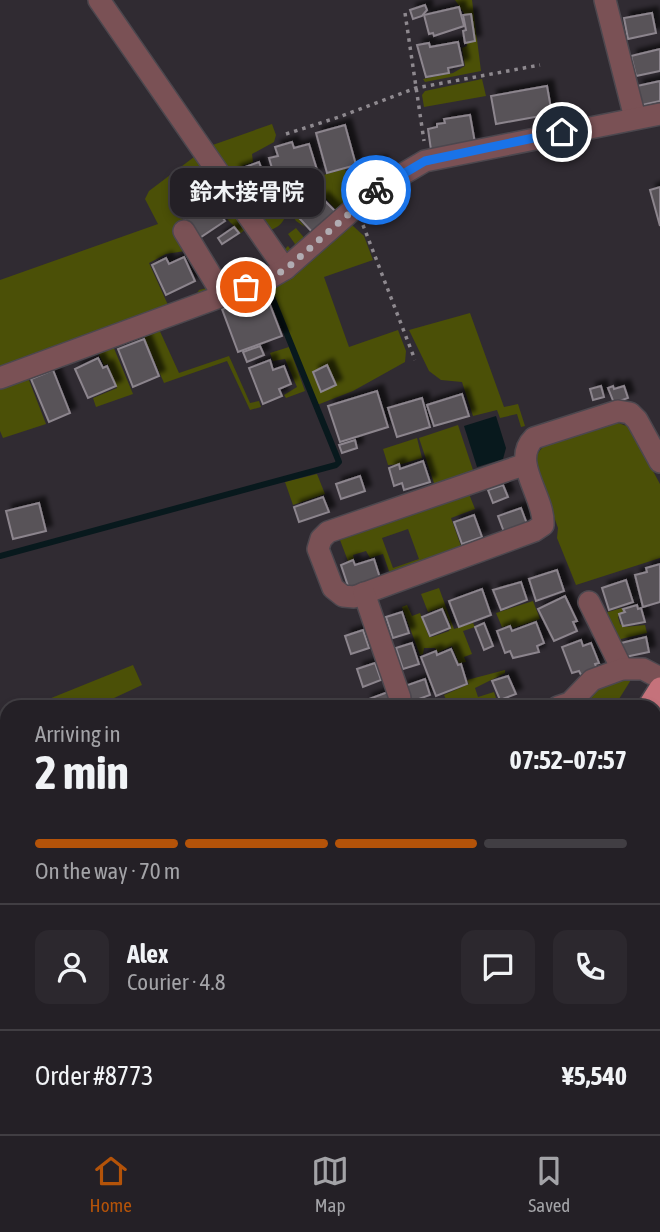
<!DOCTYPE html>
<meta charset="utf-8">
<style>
body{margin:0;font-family:"Asap Condensed","Noto Sans JP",sans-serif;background:#2c282e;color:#f1f3f6;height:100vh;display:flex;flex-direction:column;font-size:26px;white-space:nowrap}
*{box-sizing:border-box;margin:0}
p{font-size:23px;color:#a3a3a7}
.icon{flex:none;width:38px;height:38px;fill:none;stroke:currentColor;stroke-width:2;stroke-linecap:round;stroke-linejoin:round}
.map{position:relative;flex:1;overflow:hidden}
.panel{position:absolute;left:0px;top:700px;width:662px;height:434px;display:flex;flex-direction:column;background:#242026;border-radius:21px 21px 0 0;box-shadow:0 4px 10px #0003,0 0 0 2px #413e43}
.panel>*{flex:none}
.pin{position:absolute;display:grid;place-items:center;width:60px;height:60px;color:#fff;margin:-30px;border:4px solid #fff;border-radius:50%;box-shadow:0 2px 7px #0007}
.courier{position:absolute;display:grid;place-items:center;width:70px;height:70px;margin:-35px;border:5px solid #1a73e8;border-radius:50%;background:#fff;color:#222;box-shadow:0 2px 9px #0007}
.bubble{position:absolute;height:49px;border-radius:14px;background:#242026;box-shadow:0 4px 10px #0003,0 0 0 2px #413e43;font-size:23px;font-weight:700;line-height:49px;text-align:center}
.headline em{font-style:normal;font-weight:700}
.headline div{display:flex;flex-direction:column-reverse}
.headline{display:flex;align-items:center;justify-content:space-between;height:119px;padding:0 35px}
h1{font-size:46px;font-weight:700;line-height:52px}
.bar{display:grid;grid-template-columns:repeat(4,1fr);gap:10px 7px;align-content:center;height:84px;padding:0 35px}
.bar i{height:9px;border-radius:5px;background:#413e43}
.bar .active{background:#b45309}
.bar p{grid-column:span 4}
.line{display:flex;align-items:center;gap:18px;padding:0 35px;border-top:2px solid #413e43}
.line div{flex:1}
.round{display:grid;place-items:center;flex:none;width:74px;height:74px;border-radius:14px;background:#2c282e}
.dock{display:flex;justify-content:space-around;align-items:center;height:98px;border-top:2px solid #413e43;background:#242026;font-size:19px;color:#a3a3a7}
.dock a{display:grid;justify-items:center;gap:4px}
.dock .active{color:#b45309}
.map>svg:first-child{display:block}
.green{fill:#4b5007;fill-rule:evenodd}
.water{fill:#08191d}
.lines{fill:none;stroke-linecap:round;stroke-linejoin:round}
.stream{stroke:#08191d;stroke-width:6}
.building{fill:#585259;stroke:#8c858d;stroke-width:2;filter:url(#shadow)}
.minor-casing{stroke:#4c474e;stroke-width:24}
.major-casing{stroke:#4c474e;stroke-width:24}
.path{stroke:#8e898f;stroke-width:3.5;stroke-dasharray:3.5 5;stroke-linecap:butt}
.minor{stroke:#7a5155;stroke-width:21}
.major{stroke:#c5727b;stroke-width:21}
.done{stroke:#b1acb2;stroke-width:7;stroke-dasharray:0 12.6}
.route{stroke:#1a73e8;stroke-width:9}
</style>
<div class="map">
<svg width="660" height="1134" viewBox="0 0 660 1134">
<defs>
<filter id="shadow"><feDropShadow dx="6" dy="-6" stdDeviation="2" flood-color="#0009"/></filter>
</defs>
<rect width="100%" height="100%" fill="#302b32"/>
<g class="green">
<path d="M455,0H472L481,71L425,82L423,79L453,73L465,66L462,48L467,46L464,13Z"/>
<path d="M482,79L486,96L424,107L422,95L425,91Z"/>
<path d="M272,124L276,135L274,142L252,154L253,162L231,170L223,169L207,147Z"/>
<path d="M198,154L249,226L241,233L228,220L208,192L201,189L186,199L190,208L180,215L185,223V251L166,254L149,263L168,305L196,295L199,290L207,288L211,294L0,375V280L158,224L145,199L149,191Z"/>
<path d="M345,169L355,203L291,260L286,257L283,251L288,246L291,250L295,244L288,234L296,228L306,240L337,211L317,188L314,191L315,196L303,206L305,212L300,221L305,227L296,221L292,214L286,215C282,225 277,228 267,231L231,183L232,177H235L240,190L245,193L271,182L279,199L291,206L311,191L309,179Z"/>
<path d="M352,225L364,236L373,260L324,277L349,347L398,330L406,351L405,362L353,391L317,405L269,287L343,227Z"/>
<path d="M470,313L504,407L518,404L525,426L521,427L517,414L500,418L497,410L473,416L462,382L441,380L429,371L409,330Z"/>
<path d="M158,327L179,373L229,356L250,403L259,401L261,407L250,410L227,361L164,383L142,332Z"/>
<path d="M113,346L133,394L96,407L93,398L117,388L108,364L104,365L98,352Z"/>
<path d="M289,347L305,391L286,398L284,395L297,387L285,359L273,361L270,353Z"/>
<path d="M27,375L46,424L3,438L0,431V386Z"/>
<path d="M613,421L629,427L660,484V558L576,585L557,538L558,528L535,463C537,453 540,448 549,443Z"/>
<path d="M458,425L474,473L435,486L419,438Z"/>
<path d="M417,438L422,458L402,464L388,465L383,449Z"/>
<path d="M317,474L325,494L293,505L285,482Z"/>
<path d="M469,494L475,509L451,518L462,549L390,574L383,554L370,558L366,551L353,555L354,559L348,561L340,540ZM408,529L419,559L393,568L382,538Z"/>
<path d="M439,588L454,629L473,623L475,627L463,631L472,654L464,657L466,662L459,663L452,646L438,652L435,648H424L423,654L420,655L402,607L407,605L412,616L420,613L429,637H432L449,631L451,626L444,609L440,608L428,612L421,594Z"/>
<path d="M533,601L540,619L513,628L511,625L502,627L496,613Z"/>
<path d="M622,608L623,611L618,617L620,624L625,627L645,625L647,633L621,639L624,655L601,614Z"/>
<path d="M133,665L142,685L99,705L100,707H29Z"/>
<path d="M505,670V673L475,688L478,697L494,692L499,707H469L466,700L448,704L444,695L469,684L467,680Z"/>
<path d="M634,675L614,707H583L581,701L591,687Z"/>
</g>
<path class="water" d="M496,416L506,448L503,459L477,467L464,426Z"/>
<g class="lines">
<path class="stream" d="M0,556L336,465L339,462L267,285"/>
</g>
<g class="building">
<path d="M425,5L427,10L422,16L413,19L410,10Z"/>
<path d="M459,7L464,26L434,36L433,33L429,34L424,15Z"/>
<path d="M652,13L656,33L628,39L624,18Z"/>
<path d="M471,14L475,41L465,43L463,31L466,30L463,15Z"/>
<path d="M458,42L463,65L448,68L449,73L426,77L417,45L429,43L430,47Z"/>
<path d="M660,49V71L636,76L631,56Z"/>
<path d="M660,81V101L642,105L637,86Z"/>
<path d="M547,86L552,114L496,124L491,96Z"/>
<path d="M470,115L475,143L431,150L428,129L437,127V124L445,123L444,119Z"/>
<path d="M345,125L356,165L327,173L316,133Z"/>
<path d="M292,142L294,148L309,144L318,173L277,185L269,158L278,156L275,147Z"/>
<path d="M259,162L267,183L242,192L234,171Z"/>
<path d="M381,162L385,177L376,179L371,164Z"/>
<path d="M307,183L310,189L282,208L278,202L283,198L280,191Z"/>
<path d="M660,187V226L650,190Z"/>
<path d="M204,190L225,221L198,239L182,215L192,209L187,201Z"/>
<path d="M322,198L337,213L315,235L300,219Z"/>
<path d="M234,227L239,233L222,244L218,238Z"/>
<path d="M184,257L195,281L166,295L152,265L166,258L169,264Z"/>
<path d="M267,297L282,336L238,352L222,309L245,301L246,304Z"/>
<path d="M144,339L159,376L133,387L118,349Z"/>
<path d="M260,346L264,355L247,362L243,352Z"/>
<path d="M98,358L103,368L107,366L116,386L88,398L75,369Z"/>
<path d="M270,360L273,370L284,366L291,384L279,389L282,396L263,404L249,368Z"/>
<path d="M327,365L336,385L321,392L313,372Z"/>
<path d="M53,370L70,413L49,422L31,379Z"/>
<path d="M601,386L604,397L593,400L590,389Z"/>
<path d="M613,386L614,389L624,386L628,398L614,403L608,388Z"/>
<path d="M377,391L388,427L340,442L328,406Z"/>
<path d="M462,394L469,416L434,426L427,405Z"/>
<path d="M422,398L430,427L397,437L388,408Z"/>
<path d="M355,440L357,448L342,453L339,445Z"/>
<path d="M423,461L430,482L404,490L402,483L394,486L389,468L399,464L400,469Z"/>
<path d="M360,476L365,491L341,499L336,484Z"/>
<path d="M503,485L508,497L493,503L488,490Z"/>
<path d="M323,497L329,512L299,522L294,507Z"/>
<path d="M39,503L46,531L13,539L6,511Z"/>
<path d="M521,508L527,524L504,532L498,516Z"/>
<path d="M474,515L482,537L462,544L454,522Z"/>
<path d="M374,559L380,578L349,589L341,565L353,560L355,565Z"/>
<path d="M660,564V602L643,607L635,575L647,572L646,568Z"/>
<path d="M557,570L564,591L536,601L529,579Z"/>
<path d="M626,580L633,602L609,610L602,588Z"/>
<path d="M521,582L527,600L501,610L493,590Z"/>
<path d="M482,589L491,615L459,627L449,601Z"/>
<path d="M565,596L577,621L573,622L577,631L554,641L538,609Z"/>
<path d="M637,605L638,609L641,608L645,622L623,626L619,614L625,612L623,609Z"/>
<path d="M442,609L450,628L430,636L422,617Z"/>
<path d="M402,612L409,633L393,638L386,617Z"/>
<path d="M536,622L544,643L537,646L539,652L513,658L510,651L505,653L497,631L510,626L512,631Z"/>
<path d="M484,623L493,646L484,650L475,627Z"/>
<path d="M363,630L369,648L351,654L345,636Z"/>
<path d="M646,637L649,652L625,657L621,643Z"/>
<path d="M581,640L583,646L591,643L599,663L595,664L597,669L581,675L579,671L572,673L562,647Z"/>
<path d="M412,643L419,664L403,669L396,648Z"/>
<path d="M451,649L458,665L461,664L467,684L436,696L421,657L436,651L437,655Z"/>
<path d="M375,663L381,680L363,687L357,669Z"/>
<path d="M508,676L516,694L500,700L492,681Z"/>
<path d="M425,679L430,695L408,703L402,687Z"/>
<path d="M388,692L394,707H368L366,700Z"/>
<path d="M7,798V827L0,830V801Z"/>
<path d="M660,918V1025L654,1028V922Z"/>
<path d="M0,1034L7,1046V1127H19L21,1130L14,1134H0Z"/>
<path d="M542,1127H575L564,1134H546Z"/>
</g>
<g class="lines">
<g class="minor-casing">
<g id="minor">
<path d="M99,0L285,269"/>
<path d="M605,0L635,118"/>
<path d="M184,231L223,295"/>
<path d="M0,378L268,279L285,269L374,191L425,161L660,114"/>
<path d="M526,464L328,532L321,539L318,549L333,588L343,596L354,597L534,531L543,525C545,496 510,462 534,438L618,411L630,413L637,420L660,462"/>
<path d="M364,593L400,698"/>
<path d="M589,602L622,669"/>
<path d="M558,707L570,703L592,680L622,669H643L660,678"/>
<path d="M654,840L660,850"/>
<path d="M0,900L7,911"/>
<path d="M654,1093L660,1090"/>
<path d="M140,1127L145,1134"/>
<path d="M623,1127L627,1134"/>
<path d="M586,1134L598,1127"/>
</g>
</g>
<g class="major-casing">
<g id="major">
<path d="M648,707L660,688"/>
<path d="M654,751L660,742"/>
<path d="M378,1134L382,1127"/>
<path d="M415,1134L420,1127"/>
</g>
</g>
<g class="path">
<path d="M405,13L424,141"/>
<path d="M286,134L339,117L416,88L540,65"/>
<path d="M363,225L415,360"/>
</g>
<use href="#minor" class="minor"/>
<use href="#major" class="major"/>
</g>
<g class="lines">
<path class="done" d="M246,287L285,270L376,190"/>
<path class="route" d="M376,190L425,161L562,132"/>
</g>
</svg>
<div class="pin" style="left:246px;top:287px;background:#ea580c"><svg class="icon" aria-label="bag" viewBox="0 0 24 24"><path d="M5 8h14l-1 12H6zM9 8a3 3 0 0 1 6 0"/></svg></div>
<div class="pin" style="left:562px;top:132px;background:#1f2937"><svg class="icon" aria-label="home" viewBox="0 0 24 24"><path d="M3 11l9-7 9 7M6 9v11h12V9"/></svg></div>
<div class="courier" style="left:376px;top:190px"><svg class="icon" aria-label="bike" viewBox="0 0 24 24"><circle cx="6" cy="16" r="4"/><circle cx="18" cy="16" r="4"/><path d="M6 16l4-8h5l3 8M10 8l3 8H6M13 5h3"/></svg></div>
<div class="bubble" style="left:170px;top:168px;width:154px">鈴木接骨院</div>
<section class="panel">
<div class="headline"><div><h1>2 min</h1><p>Arriving in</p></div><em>07:52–07:57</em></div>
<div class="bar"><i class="active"></i><i class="active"></i><i class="active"></i><i></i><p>On the way · 70 m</p></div>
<div class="line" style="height:126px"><a class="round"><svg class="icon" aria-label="person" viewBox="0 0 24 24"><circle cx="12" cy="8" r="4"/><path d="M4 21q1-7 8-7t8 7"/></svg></a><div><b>Alex</b><p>Courier · 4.8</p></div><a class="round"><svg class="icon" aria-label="chat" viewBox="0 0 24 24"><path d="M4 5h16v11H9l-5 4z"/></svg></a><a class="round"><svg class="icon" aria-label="phone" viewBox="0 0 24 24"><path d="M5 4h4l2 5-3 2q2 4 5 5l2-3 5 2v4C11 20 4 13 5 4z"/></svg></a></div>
<div class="line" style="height:91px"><div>Order #8773</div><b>¥5,540</b></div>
</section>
</div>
<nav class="dock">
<a class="active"><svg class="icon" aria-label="home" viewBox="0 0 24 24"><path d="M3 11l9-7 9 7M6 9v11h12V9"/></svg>Home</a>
<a><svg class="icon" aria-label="map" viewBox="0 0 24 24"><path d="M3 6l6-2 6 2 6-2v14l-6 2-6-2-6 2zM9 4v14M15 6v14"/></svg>Map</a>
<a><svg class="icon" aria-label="saved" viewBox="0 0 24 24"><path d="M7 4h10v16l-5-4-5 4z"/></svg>Saved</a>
</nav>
